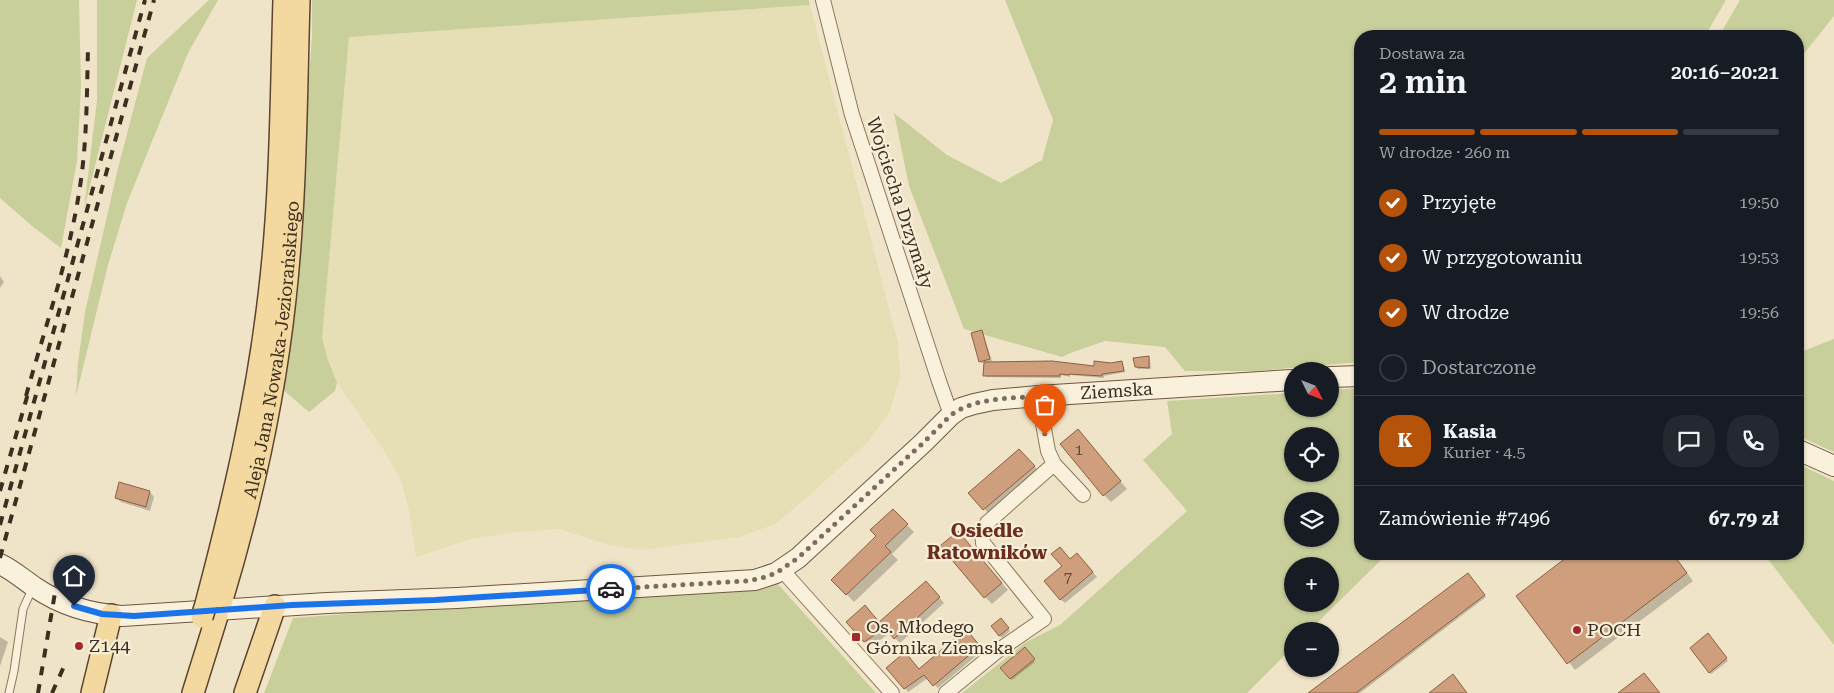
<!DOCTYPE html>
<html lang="pl">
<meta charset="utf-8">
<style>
body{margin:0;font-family:"Roboto Serif",serif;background:#242831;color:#f1f3f6;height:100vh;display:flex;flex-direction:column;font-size:19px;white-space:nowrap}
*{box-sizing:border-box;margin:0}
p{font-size:16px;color:#9ea1a6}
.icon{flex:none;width:28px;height:28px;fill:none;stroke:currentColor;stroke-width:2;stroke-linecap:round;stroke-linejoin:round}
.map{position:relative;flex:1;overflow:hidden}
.drawer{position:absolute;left:1354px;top:30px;width:450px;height:530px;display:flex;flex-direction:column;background:#171b24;border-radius:20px;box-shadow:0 1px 4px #0004}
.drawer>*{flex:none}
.needle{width:32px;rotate:132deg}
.controls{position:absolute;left:1284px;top:362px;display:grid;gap:10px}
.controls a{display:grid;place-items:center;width:55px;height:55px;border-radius:50%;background:#171b24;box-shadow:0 1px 4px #0004;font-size:25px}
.pin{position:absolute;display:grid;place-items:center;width:42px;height:42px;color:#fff;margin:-51px -21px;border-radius:50% 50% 50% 0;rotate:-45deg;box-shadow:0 0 5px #0007}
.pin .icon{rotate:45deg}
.courier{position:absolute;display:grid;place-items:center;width:50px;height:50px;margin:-25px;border:4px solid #1a73e8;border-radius:50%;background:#fff;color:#222;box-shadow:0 1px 6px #0007}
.summary em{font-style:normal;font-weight:600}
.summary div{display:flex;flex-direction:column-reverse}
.summary{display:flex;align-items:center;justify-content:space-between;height:85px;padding:0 25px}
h1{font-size:32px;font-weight:600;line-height:38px}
.bar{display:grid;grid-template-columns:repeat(4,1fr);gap:8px 5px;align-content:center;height:60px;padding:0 25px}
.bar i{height:6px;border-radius:4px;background:#363941}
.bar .current{background:#b45309}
.bar p{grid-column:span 4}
.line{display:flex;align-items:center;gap:12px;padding:0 25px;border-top:1px solid #363941}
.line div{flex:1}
.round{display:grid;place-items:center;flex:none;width:52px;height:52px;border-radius:20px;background:#242831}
ol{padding:0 25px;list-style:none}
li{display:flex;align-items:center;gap:15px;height:55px}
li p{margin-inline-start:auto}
li .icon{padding:5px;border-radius:50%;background:#b45309;color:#fff;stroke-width:4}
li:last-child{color:#9ea1a6}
li i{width:28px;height:28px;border:2px solid #363941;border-radius:50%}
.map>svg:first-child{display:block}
.farmland{fill:#e6deb5}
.green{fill:#c9cf9b;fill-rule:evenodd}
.shadow{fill:#0003}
.building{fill:#cf9f7d;stroke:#8d5f41}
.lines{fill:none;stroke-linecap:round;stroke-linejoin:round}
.lane-casing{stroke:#8d765c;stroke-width:9}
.street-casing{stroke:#8d765c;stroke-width:16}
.secondary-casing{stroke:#6f573f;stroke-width:22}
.primary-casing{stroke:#5b4430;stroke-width:24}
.lane{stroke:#faf1dc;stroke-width:7}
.street{stroke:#faf1dc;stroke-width:14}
.secondary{stroke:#faf1dc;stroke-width:20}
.primary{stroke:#f3d9a0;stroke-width:21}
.rail{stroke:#3d2e20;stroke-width:4;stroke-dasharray:9 9;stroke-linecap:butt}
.primary-bridge-casing{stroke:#5b4430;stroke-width:24;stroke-linecap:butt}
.primary-bridge{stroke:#f3d9a0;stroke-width:21}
.done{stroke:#7c6e5b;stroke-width:5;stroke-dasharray:0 9}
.route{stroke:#1a73e8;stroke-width:6}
.poi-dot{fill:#9e2a2b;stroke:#f7eed8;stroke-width:2}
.labels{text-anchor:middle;stroke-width:4.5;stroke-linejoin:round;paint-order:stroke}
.number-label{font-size:15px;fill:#624a37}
.street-label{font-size:18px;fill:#3d2e20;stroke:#f7eed8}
.poi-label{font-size:18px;fill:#3d2e20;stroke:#f7eed8;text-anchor:start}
.neighbourhood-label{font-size:19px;font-weight:bold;fill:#6b2e1e;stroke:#f7eed8}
</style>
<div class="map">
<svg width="1834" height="693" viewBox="0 0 1834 693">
<rect width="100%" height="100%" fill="#f0e4c8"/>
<path class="farmland" d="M810,5L898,343L900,377L890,411L868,442L803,501L775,524L739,537L641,550L609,545L559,529L517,532L470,539L416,557L409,511L401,480L383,449L337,383L328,360L322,338L349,37Z"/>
<g class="green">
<path d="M0,0H79L81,86L77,161L61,248L32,226L0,198Z"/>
<path d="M97,0H137L84,209L97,100Z"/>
<path d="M209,0H218L188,53L127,203L108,265L76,396L78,363L85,312L118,168L147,58Z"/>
<path d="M312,0H809L810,5L349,37L322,338L328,360L337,383L335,391L309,412L281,388L292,324L312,36Z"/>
<path d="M1005,0H1726L1705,36H1360V362L1257,371H1185L1165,347L1105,341L1073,352L1062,357L964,329L909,186L894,113L947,155L1001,183L1042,160L1053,120Z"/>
<path d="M1740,0H1834V16L1798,61V36H1719Z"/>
<path d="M1834,339V452L1798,436V353Z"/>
<path d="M1360,388V554H1387L1309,631H1292V648L1247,693H962L1026,642L1060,625L1187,511L1143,460L1172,434L1167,401L1292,393V409H1330V390ZM1292,436H1330V474H1292ZM1292,501H1330V539H1292ZM1292,566H1330V604H1292Z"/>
<path d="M1798,464L1834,481V645L1764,554H1798Z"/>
<path d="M776,582L876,693H264L293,618Z"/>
</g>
<g class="shadow">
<path d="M0,276L4,282L0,288Z"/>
<path d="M982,331L992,361L987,362L1095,367L1122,362L1125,372L1104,376V378L1070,375V377L1061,375V378L987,377L985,375V362L982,363L980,361Z"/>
<path d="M1149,357L1150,359L1151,369H1138L1136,367Z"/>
<path d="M1085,438L1127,489L1111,502L1104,495Z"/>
<path d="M1026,457L1041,474L991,516L970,493Z"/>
<path d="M150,492L154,497L150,511L121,502L116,498Z"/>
<path d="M893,511L914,532L892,554L898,560L854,602L833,580L878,536Z"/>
<path d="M958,533L1008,590L992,604L985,597Z"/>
<path d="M1573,554H1673L1693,581L1575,670L1518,596Z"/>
<path d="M1082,559L1097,577L1065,603L1060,599L1071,561Z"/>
<path d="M1470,576L1486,597L1360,693H1310Z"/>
<path d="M931,588L944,603L900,643L890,633L870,647L865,641L880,623Z"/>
<path d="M1001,620L1010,631L1002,638L992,626Z"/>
<path d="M970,634L983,650L938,688L928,678L908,692L905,688Z"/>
<path d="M0,637L8,642L0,666Z"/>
<path d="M1710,637L1728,661L1711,674L1709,672Z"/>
<path d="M1025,649L1035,662L1012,680L1002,668Z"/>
</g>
<g class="building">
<path d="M982,330L990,359L979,362L971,333Z"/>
<path d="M1149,356V368L1135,367L1133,358Z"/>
<path d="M1052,361L1094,366V361L1111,363L1122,361L1124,371L1102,374V376L1069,374V375L1060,374V376H983L984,362Z"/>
<path d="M1078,429L1121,481L1103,496L1060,444Z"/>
<path d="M1019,449L1035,466L983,510L968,493Z"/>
<path d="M119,482L150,491L146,507L115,498Z"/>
<path d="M893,509L908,524L885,546L891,552L846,595L831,580L876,536L870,530Z"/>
<path d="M958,531L1002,583L984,598L940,546Z"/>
<path d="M1060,547L1070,559L1077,553L1093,572L1060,600L1044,581L1062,566L1051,554Z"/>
<path d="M1571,554H1673L1687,573L1567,664L1516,596Z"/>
<path d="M1468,573L1485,595L1356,693H1308Z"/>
<path d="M926,581L940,597L894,639L885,628L864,642L846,622L865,605L879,622Z"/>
<path d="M1001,618L1009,628L999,636L991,626Z"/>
<path d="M966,629L980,646L933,686L924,675L904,689L886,668L905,652L919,669Z"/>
<path d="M1708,633L1727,658L1709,673L1690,648Z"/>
<path d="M1025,647L1035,659L1010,679L1000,668Z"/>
<path d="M1644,673L1660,693H1618Z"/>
<path d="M1453,674L1467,693H1429Z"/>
</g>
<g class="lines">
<g class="lane-casing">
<path id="lane" d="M9,693L14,671L23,609L33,587"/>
</g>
<g class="street-casing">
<g id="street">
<path d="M823,0L852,115L939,381L951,415"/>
<path d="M1054,464L1083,495"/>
<path d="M782,570L892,693"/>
<path d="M946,693L996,652L1044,619L983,543L982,533L987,523L1054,464L1048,451L1038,396"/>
</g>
</g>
<g class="secondary-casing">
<g id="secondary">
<path d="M1330,377L1360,376"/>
<path d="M1798,450L1834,466"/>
<path id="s1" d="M0,564C13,570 24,580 36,588C61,605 92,614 122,616L327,603L457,598L755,580L776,573L798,558L923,443L951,415L961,408L974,404L993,400L1038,396L1292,380"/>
</g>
</g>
<g class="primary-casing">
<g id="primary">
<path id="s2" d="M221,603C251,504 274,401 285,299C296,200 296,100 299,0"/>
<path d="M206,604C233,502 257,400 269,296C281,198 281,98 284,0"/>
<path d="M92,693L111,615"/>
<path d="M193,693L217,616"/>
<path d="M245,693L275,606"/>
</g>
</g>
<use href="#lane" class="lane"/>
<use href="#street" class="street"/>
<use href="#secondary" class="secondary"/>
<use href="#primary" class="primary"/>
<g class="rail">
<path d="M26,396C47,320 75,242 83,163C87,125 87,86 88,48"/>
<path d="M0,491L29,390"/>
<path d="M0,525L145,0"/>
<path d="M0,558L154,0"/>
<path d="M38,693L57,581"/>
<path d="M52,693L66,662"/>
</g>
<g class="primary-bridge-casing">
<path id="primary-bridge" d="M202,617L206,604"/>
</g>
<use href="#primary-bridge" class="primary-bridge"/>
</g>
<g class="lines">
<path class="done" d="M611,589L746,581L762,578L776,573L798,558L923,443L951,415C976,397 1009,399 1038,396L1045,435"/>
<path class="route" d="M74,606L102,614L134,616L292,605L435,600L611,589"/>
</g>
<g class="poi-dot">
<circle cx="1577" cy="630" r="5"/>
<rect x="851" y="632" width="10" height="10" rx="2.5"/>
<circle cx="79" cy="646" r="5"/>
</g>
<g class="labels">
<g class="number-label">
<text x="1079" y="455">1</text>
<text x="1068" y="582">7</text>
</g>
<g class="street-label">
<text transform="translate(900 203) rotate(72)" y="6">Wojciecha Drzymały</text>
<text dy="6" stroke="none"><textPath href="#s2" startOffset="259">Aleja Jana Nowaka-Jeziorańskiego</textPath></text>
<text dy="6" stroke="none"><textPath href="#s1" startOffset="1196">Ziemska</textPath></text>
</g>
<g class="poi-label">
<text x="866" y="633">Os. Młodego<tspan x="866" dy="21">Górnika Ziemska</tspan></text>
<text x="1587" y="636">POCH</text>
<text x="89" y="652">Z144</text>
</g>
<g class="neighbourhood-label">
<text x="987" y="537">Osiedle<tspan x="987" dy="22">Ratowników</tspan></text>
</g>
</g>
</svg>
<div class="controls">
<a><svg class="needle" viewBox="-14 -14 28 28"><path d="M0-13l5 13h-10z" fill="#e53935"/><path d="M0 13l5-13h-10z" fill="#9ea1a6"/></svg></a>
<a><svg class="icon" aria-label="locate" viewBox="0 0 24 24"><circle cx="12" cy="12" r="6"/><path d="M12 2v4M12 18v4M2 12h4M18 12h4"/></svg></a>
<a><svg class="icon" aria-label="layers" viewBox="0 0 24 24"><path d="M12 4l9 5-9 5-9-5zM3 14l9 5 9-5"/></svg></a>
<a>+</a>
<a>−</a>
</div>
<div class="pin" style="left:1045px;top:435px;background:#ea580c"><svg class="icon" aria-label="bag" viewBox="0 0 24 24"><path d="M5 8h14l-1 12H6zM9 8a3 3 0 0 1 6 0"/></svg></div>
<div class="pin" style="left:74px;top:606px;background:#1f2937"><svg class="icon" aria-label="home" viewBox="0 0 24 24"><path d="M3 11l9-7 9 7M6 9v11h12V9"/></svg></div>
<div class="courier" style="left:611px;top:589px"><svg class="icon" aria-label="car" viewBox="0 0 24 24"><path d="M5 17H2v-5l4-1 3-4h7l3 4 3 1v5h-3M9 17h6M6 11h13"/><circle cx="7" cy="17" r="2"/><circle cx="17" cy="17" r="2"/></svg></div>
<section class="drawer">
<div class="summary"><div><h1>2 min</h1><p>Dostawa za</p></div><em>20:16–20:21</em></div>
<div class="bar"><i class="current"></i><i class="current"></i><i class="current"></i><i></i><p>W drodze · 260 m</p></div>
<ol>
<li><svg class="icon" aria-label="check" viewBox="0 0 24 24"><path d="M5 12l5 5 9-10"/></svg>Przyjęte<p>19:50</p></li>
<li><svg class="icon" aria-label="check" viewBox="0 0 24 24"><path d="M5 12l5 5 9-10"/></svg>W przygotowaniu<p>19:53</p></li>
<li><svg class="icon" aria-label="check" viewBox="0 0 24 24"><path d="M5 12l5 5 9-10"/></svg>W drodze<p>19:56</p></li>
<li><i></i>Dostarczone</li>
</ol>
<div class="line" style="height:90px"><b class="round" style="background:#b45309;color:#fff">K</b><div><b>Kasia</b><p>Kurier · 4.5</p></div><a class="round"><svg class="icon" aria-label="chat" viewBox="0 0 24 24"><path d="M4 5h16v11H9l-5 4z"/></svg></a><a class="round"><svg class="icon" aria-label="phone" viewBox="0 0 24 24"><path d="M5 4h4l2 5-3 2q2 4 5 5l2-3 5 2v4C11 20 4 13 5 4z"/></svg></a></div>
<div class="line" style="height:65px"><div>Zamówienie #7496</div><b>67.79 zł</b></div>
</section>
</div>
